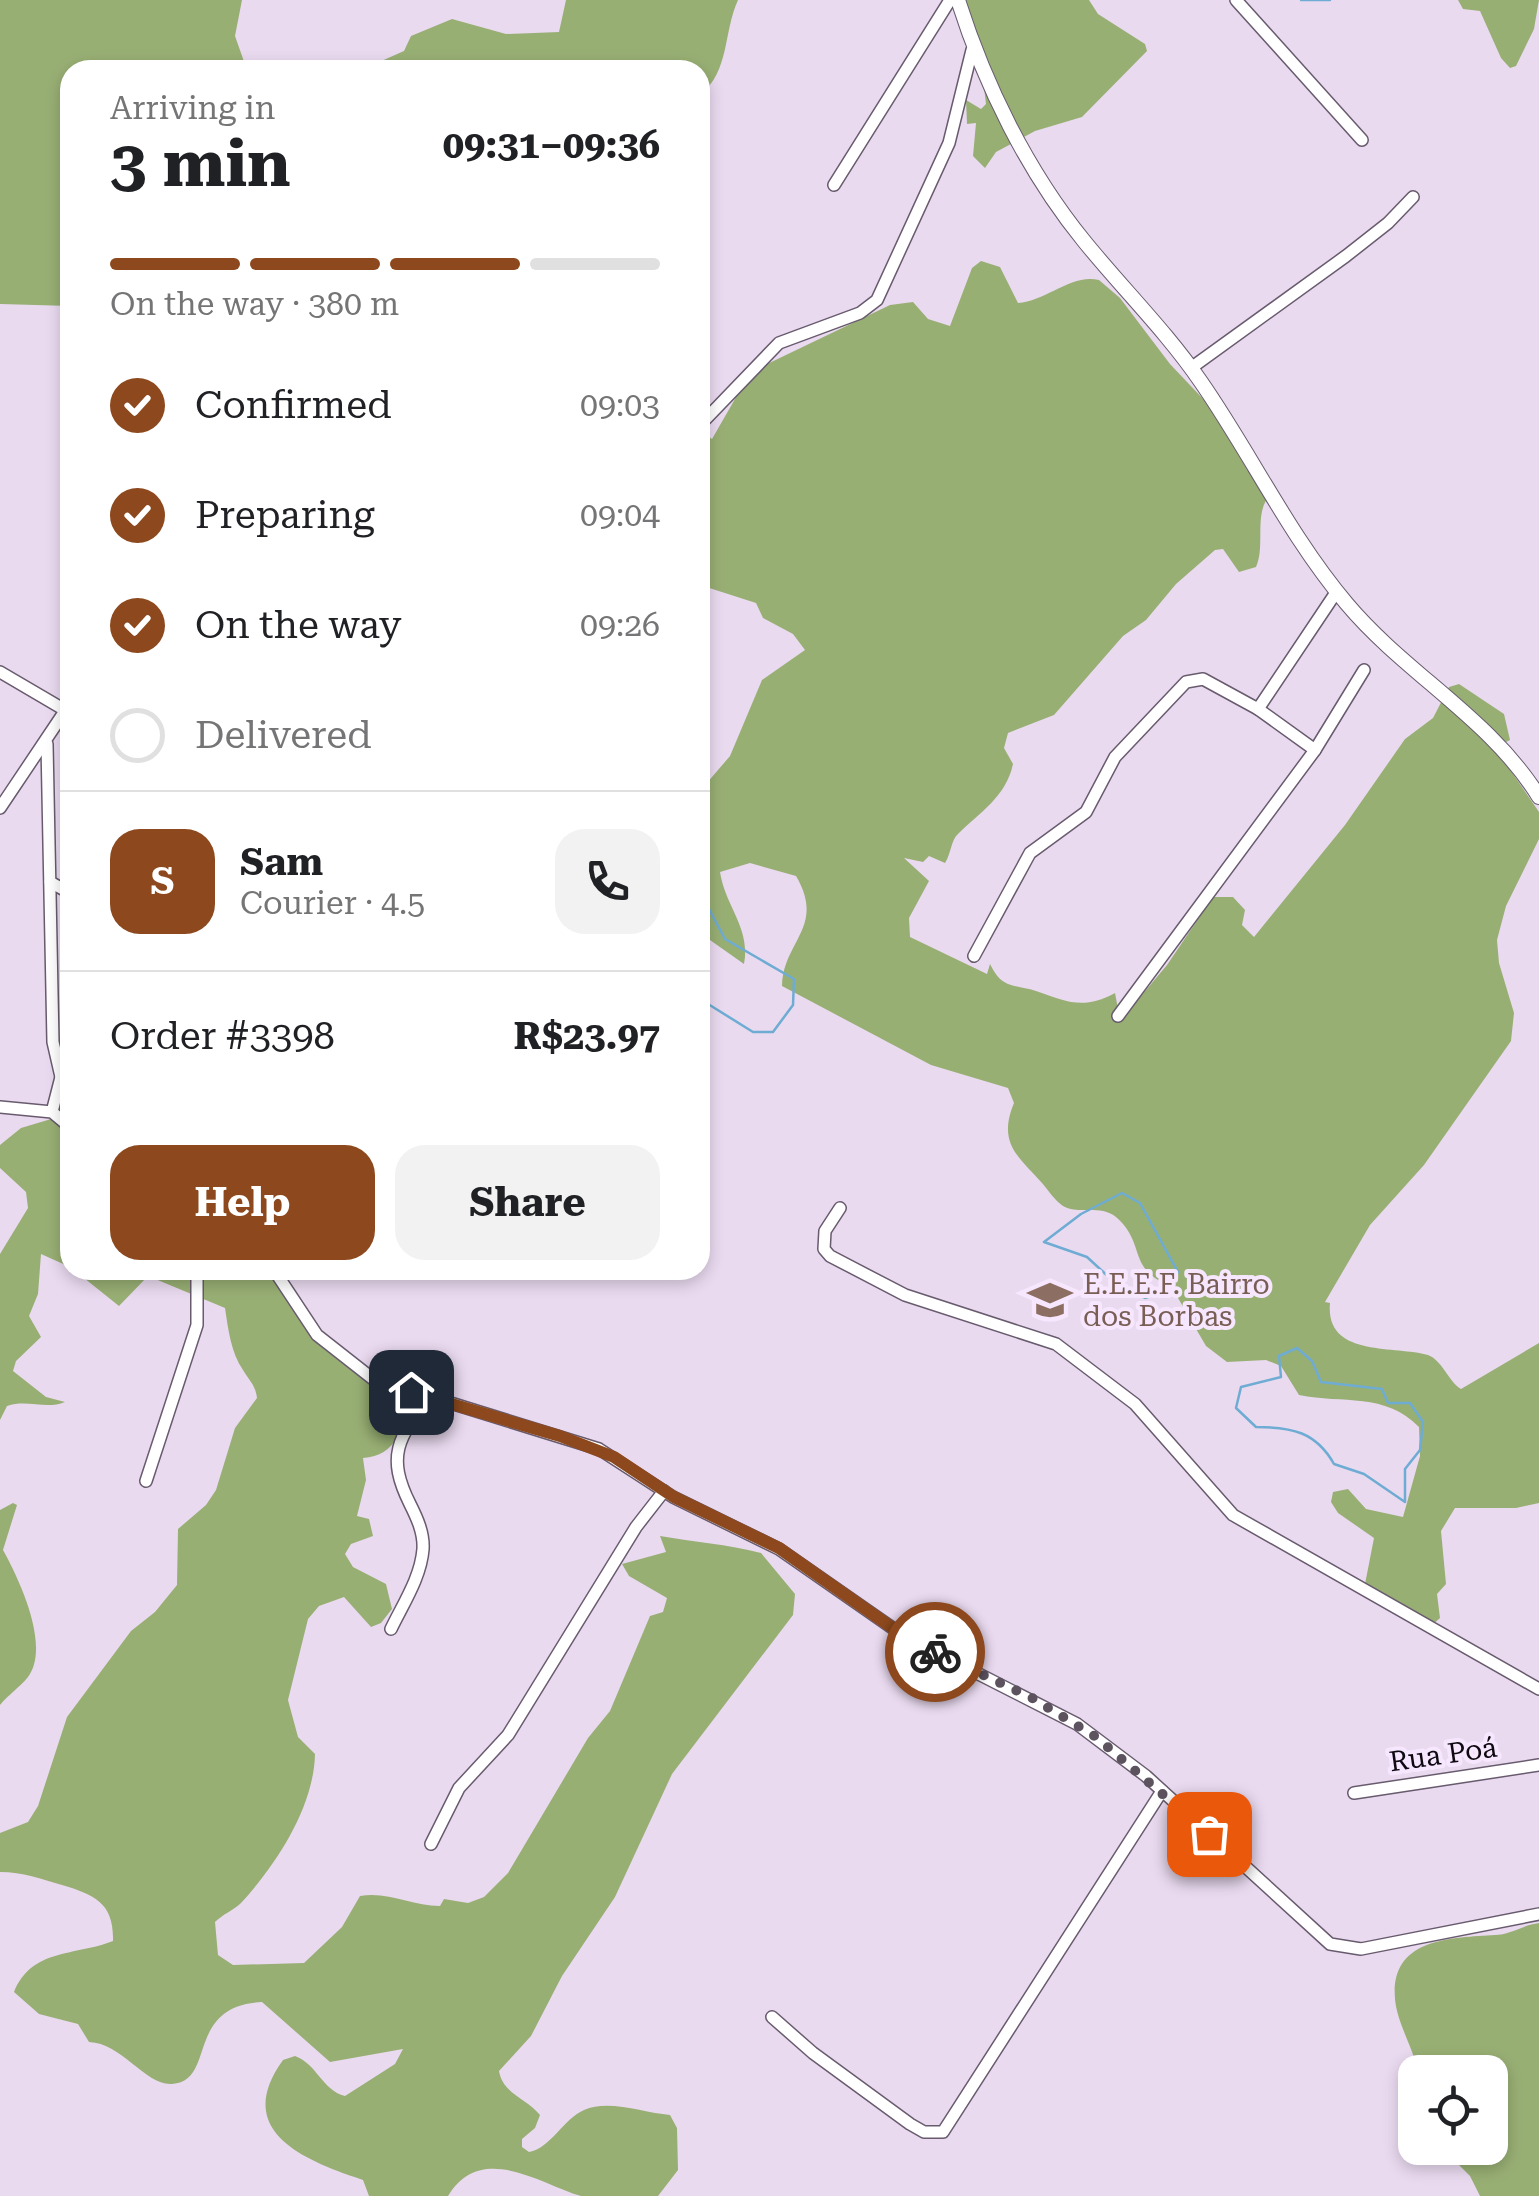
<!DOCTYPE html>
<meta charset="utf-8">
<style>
body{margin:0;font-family:"Roboto Serif",serif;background:#f2f2f2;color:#202124;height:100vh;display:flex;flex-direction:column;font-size:38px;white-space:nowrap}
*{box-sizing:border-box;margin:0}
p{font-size:32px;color:#757577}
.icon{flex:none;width:55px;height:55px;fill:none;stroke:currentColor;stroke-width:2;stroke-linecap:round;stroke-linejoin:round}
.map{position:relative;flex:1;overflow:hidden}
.panel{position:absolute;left:60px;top:60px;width:650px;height:1220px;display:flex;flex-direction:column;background:#fff;border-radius:30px;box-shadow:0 5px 15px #0003}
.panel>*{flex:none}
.buttons{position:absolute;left:1398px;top:2055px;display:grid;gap:20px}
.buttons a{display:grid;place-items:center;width:110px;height:110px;border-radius:20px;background:#fff;box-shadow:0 5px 15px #0003;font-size:50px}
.pin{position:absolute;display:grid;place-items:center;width:85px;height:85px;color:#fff;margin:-42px;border-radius:20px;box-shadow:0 5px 15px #0006}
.courier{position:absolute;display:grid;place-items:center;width:100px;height:100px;margin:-50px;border:8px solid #8d491d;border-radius:50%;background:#fff;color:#222;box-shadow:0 2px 12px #0007}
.headline em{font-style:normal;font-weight:700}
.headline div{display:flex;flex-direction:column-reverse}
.headline{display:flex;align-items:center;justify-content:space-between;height:170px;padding:0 50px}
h1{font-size:65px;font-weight:700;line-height:75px}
.bar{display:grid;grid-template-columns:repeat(4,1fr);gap:15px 10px;align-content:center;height:120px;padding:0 50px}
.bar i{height:12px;border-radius:8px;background:#e0e0e0}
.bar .current{background:#8d491d}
.bar p{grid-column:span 4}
.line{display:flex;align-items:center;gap:25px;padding:0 50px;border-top:2px solid #e0e0e0}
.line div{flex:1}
.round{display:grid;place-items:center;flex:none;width:105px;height:105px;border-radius:30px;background:#f2f2f2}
ol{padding:0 50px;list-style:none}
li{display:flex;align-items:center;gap:30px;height:110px}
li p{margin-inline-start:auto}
li .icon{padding:10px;border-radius:50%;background:#8d491d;color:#fff;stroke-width:4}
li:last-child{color:#757577}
li i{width:55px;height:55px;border:5px solid #e0e0e0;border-radius:50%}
.action{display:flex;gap:20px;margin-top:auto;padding:20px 50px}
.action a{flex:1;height:115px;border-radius:30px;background:#8d491d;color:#fff;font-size:40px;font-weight:700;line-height:115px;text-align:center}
.action a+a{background:#f2f2f2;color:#202124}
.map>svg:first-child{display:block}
.forest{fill:#98af74}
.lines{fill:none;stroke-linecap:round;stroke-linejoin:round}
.stream{stroke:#6eacd3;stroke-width:2.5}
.minor-casing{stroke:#685b6e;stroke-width:14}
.tertiary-casing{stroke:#685b6e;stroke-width:16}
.minor{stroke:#fff;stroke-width:11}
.tertiary{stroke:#fff;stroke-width:14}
.done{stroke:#5c535f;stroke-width:10;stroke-dasharray:0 18}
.route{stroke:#8d491d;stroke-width:12}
.labels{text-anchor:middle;stroke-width:8;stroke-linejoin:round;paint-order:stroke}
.education-label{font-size:28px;fill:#785e54;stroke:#f7e7fe;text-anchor:start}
.street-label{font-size:28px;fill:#0f0a11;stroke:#f7e7fe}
</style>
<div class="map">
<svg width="1539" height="2196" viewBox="0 0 1539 2196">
<rect width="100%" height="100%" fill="#eadaf0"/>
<g class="forest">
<path d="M0,0H242L235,36L247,70H70V306L0,304Z"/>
<path d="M566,0H738C723,33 730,71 700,95V70H361L404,51L411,36L452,19L506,34L559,32Z"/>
<path d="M959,0H1089L1098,14L1145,44L1147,51L1082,117L1035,131L996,152L985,168L973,156L976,123L967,124L966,100L981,109L986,104L980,54Z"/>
<path d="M1458,0H1539L1534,29L1516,66L1510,68L1501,58L1480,11L1463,9Z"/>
<path d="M981,261L1000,267L1018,303C1046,301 1072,273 1099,280L1120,298L1170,364L1225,422L1247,470L1259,476L1265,473L1277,489C1250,506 1267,543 1256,567L1239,572L1223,549L1215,550L1176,584L1146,620L1123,636L1054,715L1008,733L1004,748L1013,764C1006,797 980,812 958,834C951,840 951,854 945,863L929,856L923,862L904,858L929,881L909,918L910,937L987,974L990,964C1002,989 1013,984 1036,991C1067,1002 1084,1010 1115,993L1119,1014L1125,1015L1167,965L1213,897H1233L1245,910L1242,925L1254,937L1345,825L1405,739L1433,718L1449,687L1459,684L1504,714L1510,740L1500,745L1507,765L1539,812V839L1506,906L1497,940L1499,963L1514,1013L1511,1041L1424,1165L1370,1225L1325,1302L1330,1303C1325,1358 1395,1345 1428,1355C1442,1360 1449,1382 1461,1389L1539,1343V1503L1516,1508H1455L1441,1531L1446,1584L1437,1594L1440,1618L1430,1627H1425L1413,1611L1387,1605L1365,1584L1374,1538L1338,1513L1331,1502L1333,1492L1348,1489L1366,1509L1403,1517L1420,1456L1419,1427C1385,1392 1343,1404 1299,1395L1281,1366L1266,1360L1227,1362L1206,1346L1171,1286C1126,1269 1147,1244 1116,1217C1100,1204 1079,1215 1063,1206C1055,1201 1048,1190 1042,1183C1019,1157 997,1144 1014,1103L1008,1088L931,1065L782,986C783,941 826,927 796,876L750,863L720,872C725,906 751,928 744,964L700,933V791L730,756L762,680L805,650L793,634L763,618L756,603L700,585V414L709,398L704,433L712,439L739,392L761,367L890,305L913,302L928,319L950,326L972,268Z"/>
<path d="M51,1119L70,1132V1267L41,1254L38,1294L29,1316L41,1337L16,1361L13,1371L46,1397L65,1402C46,1410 27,1399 7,1406L0,1420V1254L28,1208L26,1192L0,1168V1145L21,1128Z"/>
<path d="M74,1270H268L311,1329L357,1368L412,1399C402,1428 397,1456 363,1458L366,1480L357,1516L369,1519L373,1536L351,1544L345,1554L353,1567L386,1584L392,1609L381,1623L371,1627L344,1597L319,1606L308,1619L288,1700L298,1737L315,1754C314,1807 276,1865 241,1903C234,1910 223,1914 215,1922L218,1955L233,1965L304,1963L342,1927L360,1896C388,1891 412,1906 440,1906L444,1899L468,1903L484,1897L508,1873L588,1738L610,1711L650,1616L663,1612L667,1598L629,1576L622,1564L666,1552L660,1536C694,1542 727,1544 761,1553L795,1594L793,1615L672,1774L615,1897L562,1976L531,2036L499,2071C503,2094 526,2098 540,2115L535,2128L522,2139V2147L529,2152C551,2148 563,2119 584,2110C609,2099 644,2113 670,2115L677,2128L678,2170L658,2196C635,2196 603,2196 581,2196C540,2184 481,2141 448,2196H369L363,2180C306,2161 231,2132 283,2060L295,2056C317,2064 322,2090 345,2096L395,2064L403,2049L330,2062L262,2002C184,2006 217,2081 172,2084C146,2086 122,2043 89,2042L78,2024L39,2014L14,1992C32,1948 75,1956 113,1941C114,1903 95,1895 62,1885C41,1879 23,1872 0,1872V1833L28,1822L38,1806L67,1717L131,1631L155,1612L177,1585L178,1529L206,1505L216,1490L235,1428L257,1398C255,1384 250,1382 243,1370C231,1353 228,1328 225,1308L148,1276L119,1306Z"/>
<path d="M13,1503L17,1505L3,1550C19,1579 51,1646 28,1677C20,1687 8,1695 0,1705V1510Z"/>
<path d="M1539,1923V2196H1480L1470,2176L1442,2148H1490V2072H1418C1413,2047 1397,2023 1395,1999C1390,1938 1450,1938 1495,1935C1509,1935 1523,1925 1539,1923Z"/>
</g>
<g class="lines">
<g class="stream">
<path d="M1301,0H1330"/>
<path d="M700,903L703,898L725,939L794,979L793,1005L773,1032H753L700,999"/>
<path d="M1122,1193L1140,1203L1178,1272L1163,1292L1145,1298L1112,1280L1087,1257L1044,1242L1081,1214Z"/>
<path d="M1297,1348L1312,1361L1321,1382L1382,1389L1388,1403H1410L1423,1422L1420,1450L1405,1469V1502L1364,1474L1334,1464C1316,1432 1292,1427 1256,1427L1236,1408L1241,1387L1281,1377L1279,1356Z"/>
</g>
<g class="minor-casing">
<g id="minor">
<path d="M1236,0L1362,140"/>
<path d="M834,185L950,0"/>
<path d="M1191,368L1346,256L1388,223L1413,197"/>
<path d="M700,425L779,343L860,313L877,300L949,143L972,50"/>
<path d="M0,672L70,713"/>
<path d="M1258,709L1315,750L1364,670"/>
<path d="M47,744L53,1042L61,1077L70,1083"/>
<path d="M0,808L65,711"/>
<path d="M50,882L70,893"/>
<path d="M974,956L1030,853L1086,812L1115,757L1186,682L1203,679L1258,709L1337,591"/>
<path d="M1118,1016L1315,750"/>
<path d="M0,1107L52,1112L70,1127"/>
<path d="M52,1112L61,1077"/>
<path d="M840,1208L825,1231L824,1249L830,1256L905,1295L1056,1344L1135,1404L1233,1515L1539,1689"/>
<path d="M274,1270L317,1335L373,1379L599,1449L673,1497L779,1549L904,1636L1077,1724L1146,1776L1330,1944L1361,1949L1539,1914"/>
<path d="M146,1481L197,1325V1270"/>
<path d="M391,1629C403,1604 421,1577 423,1549C424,1533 417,1518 410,1504C386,1456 398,1438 429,1397"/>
<path d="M1354,1793L1539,1765"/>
<path d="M431,1844L459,1788L508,1735L636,1527L664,1491"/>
<path d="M772,2017L813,2053L910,2124L924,2132H943L1162,1791"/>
</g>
</g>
<g class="tertiary-casing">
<path id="tertiary" d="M958,0C985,85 1027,171 1084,241C1122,288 1166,331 1201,382C1251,454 1290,537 1347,604C1406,674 1491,719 1539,797"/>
</g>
<use href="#minor" class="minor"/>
<use href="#tertiary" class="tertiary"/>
</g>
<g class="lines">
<path class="done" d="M935,1652L1032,1698L1096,1737L1209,1834"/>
<path class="route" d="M411,1392L560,1436L614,1457L674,1497L779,1548L904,1636L935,1652"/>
</g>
<defs>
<g id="school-bare" transform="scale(3.45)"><path d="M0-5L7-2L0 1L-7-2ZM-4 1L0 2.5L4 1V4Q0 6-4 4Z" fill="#8d6e63" stroke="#f7e7fe" stroke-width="2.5" paint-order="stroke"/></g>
</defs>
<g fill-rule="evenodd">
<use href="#school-bare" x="1050" y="1300"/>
</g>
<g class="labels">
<g class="education-label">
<text x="1083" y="1294">E.E.E.F. Bairro<tspan x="1083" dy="32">dos Borbas</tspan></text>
</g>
<g class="street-label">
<text transform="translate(1443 1754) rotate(-8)" y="10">Rua Poá</text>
</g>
</g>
</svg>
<div class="buttons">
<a><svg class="icon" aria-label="locate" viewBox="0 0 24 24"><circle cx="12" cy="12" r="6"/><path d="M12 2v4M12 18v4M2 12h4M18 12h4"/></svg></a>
</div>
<div class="pin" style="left:1209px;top:1834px;background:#ea580c"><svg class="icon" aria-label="bag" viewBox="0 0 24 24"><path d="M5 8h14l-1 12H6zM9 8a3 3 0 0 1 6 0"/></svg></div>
<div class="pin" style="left:411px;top:1392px;background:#1f2937"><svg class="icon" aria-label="home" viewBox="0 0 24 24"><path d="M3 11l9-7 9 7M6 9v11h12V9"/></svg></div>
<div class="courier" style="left:935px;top:1652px"><svg class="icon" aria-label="bike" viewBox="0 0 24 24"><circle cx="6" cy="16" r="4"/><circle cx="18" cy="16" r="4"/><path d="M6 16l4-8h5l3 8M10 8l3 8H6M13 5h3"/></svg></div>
<section class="panel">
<div class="headline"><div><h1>3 min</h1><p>Arriving in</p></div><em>09:31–09:36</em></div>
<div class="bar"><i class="current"></i><i class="current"></i><i class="current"></i><i></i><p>On the way · 380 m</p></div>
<ol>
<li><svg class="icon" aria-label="check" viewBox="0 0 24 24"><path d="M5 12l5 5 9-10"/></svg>Confirmed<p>09:03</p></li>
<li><svg class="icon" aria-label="check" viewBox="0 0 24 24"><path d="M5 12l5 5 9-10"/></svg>Preparing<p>09:04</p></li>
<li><svg class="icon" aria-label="check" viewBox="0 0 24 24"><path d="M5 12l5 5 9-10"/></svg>On the way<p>09:26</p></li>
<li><i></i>Delivered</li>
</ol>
<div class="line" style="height:180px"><b class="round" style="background:#8d491d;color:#fff">S</b><div><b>Sam</b><p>Courier · 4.5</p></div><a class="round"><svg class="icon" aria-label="phone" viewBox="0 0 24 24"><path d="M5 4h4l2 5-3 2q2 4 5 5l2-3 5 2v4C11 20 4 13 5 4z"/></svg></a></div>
<div class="line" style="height:130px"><div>Order #3398</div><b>R$23.97</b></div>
<div class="action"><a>Help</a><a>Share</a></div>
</section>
</div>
